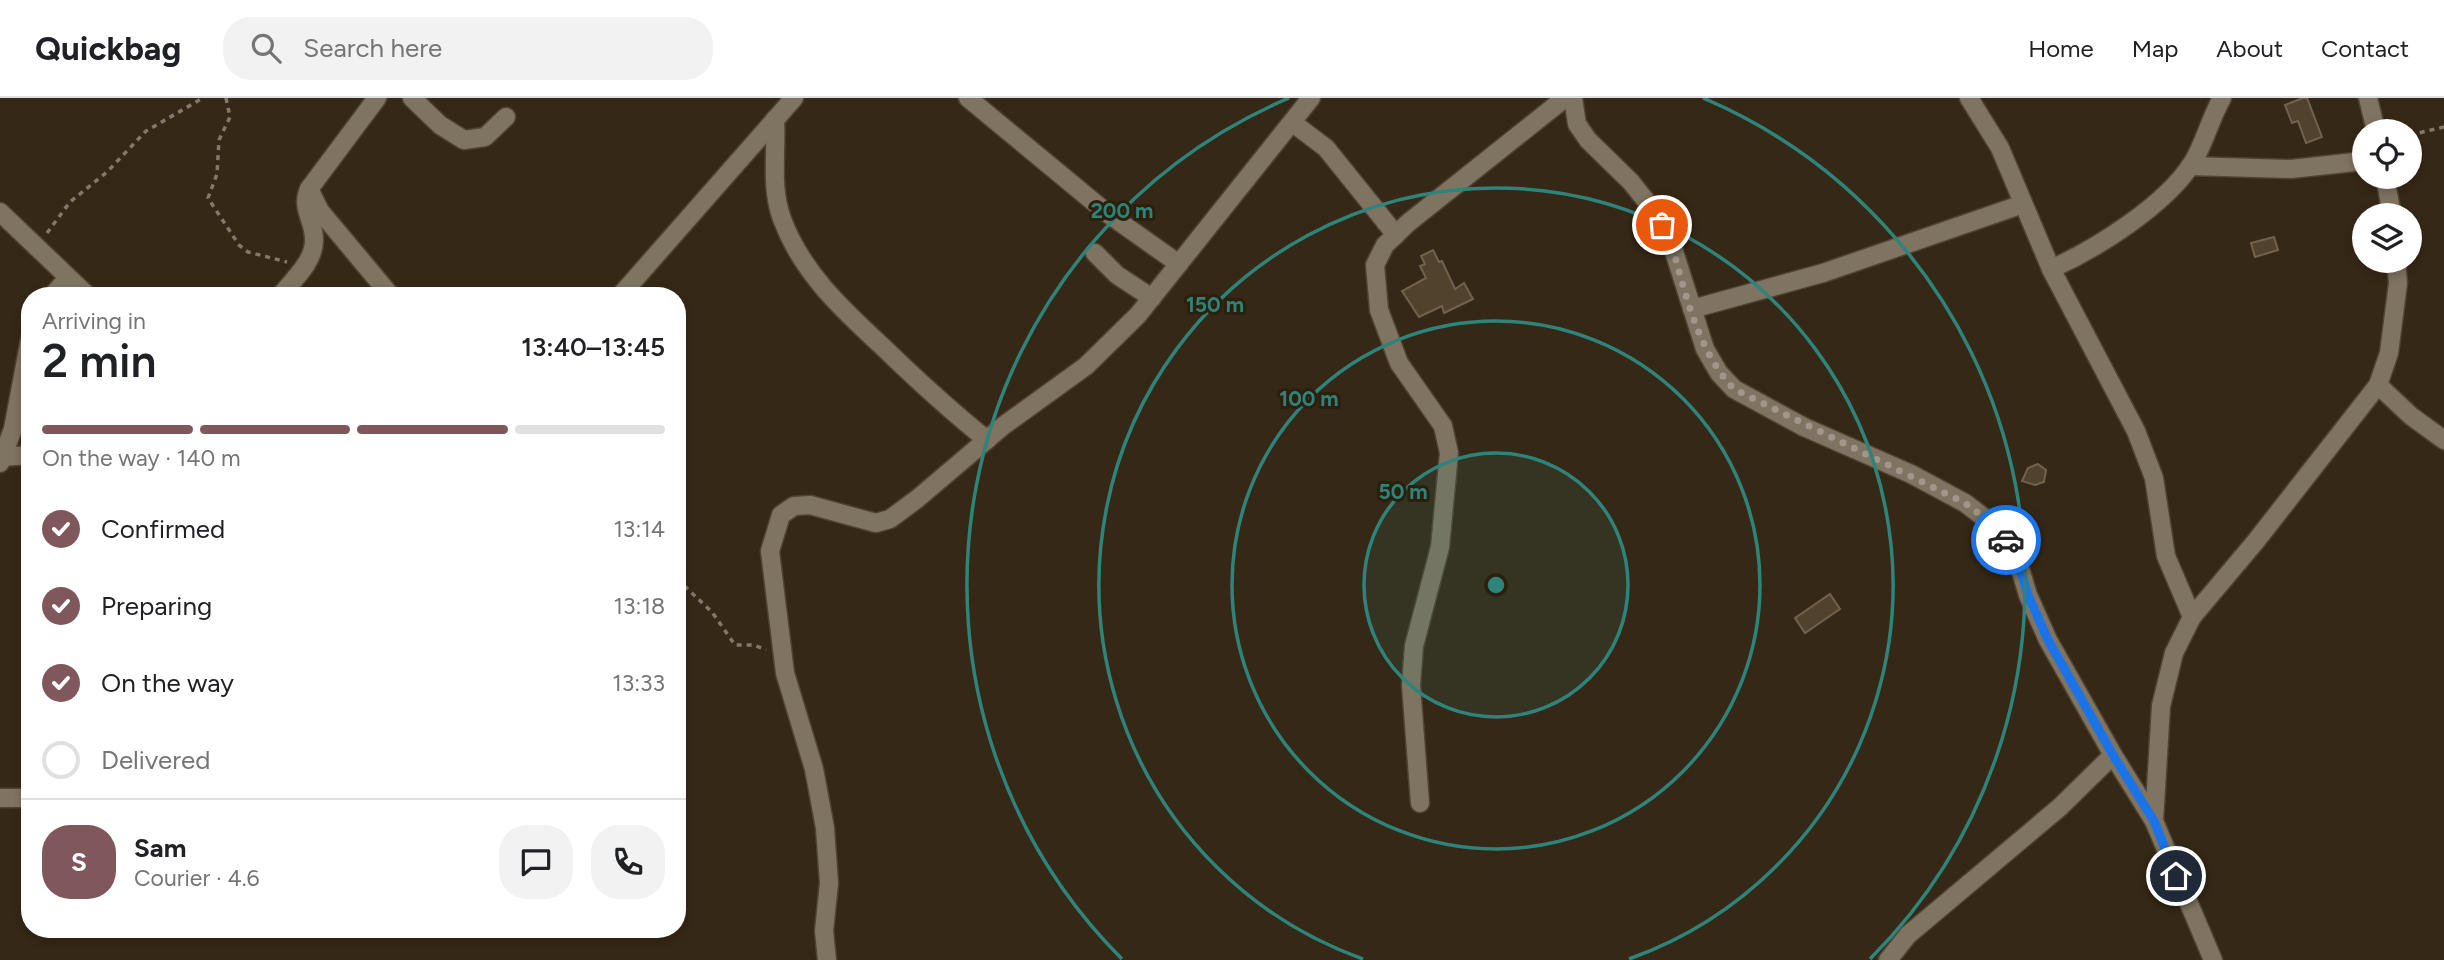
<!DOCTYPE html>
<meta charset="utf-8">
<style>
body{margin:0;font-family:Figtree,sans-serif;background:#f2f2f2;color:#202124;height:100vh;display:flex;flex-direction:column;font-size:26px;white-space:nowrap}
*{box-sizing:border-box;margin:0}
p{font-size:23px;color:#757577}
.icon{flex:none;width:38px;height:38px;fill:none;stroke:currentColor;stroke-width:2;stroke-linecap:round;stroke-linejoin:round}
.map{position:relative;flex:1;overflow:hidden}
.side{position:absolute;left:21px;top:189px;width:665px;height:651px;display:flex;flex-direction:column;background:#fff;border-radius:28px;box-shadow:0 4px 10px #0003}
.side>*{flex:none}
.tools{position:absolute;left:2352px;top:21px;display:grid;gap:14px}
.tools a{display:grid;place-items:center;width:70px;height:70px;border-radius:50%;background:#fff;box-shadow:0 4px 10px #0003;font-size:35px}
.pin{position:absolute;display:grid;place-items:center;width:60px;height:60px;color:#fff;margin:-30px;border:4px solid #fff;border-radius:50%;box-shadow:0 2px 7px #0007}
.courier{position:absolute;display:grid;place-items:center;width:70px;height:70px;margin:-35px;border:5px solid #1a73e8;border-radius:50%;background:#fff;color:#222;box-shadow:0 2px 9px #0007}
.headline em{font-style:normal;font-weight:600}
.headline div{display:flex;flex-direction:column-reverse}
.headline{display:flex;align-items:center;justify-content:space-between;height:119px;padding:0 21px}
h1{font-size:46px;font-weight:600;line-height:52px}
.bar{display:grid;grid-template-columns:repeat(4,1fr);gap:10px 7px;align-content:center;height:84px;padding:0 21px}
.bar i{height:9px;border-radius:5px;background:#e0e0e0}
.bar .current{background:#80585b}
.bar p{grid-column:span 4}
.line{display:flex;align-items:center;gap:18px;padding:0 21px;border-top:2px solid #e0e0e0}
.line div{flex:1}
.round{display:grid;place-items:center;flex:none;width:74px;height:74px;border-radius:28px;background:#f2f2f2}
ol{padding:0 21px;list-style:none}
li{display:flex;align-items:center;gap:21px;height:77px}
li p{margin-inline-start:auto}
li .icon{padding:7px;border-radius:50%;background:#80585b;color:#fff;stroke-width:4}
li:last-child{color:#757577}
li i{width:38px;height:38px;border:4px solid #e0e0e0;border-radius:50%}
header{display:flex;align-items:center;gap:42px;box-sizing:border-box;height:98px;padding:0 35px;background:#fff;border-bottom:2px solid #e0e0e0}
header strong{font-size:33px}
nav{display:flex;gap:38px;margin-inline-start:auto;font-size:24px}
.search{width:490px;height:63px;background:#f2f2f2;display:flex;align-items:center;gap:18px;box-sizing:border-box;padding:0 24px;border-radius:28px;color:#757577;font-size:26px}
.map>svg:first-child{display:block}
.building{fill:#51422e;stroke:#71624d;stroke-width:2}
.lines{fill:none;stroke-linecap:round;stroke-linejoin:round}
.minor-casing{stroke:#504332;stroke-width:21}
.path{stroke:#84786a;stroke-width:3.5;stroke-dasharray:5 5;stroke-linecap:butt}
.minor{stroke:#7f7461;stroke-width:18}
.done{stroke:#a19689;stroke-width:7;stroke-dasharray:0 12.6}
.route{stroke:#1a73e8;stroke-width:9}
.ring{fill:none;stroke:#2e847b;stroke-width:3.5}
.centre{fill:#2e847b;stroke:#2c1f0c;stroke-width:3.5}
.ring-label{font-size:21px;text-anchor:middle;font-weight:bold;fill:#2e847b;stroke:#2c1f0c;stroke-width:6;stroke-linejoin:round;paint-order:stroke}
</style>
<header>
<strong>Quickbag</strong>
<div class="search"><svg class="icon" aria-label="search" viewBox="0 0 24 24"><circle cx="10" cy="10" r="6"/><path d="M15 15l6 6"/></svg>Search here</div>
<nav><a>Home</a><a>Map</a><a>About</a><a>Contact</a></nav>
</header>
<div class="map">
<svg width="2444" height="862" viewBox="0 0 2444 862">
<rect width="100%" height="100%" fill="#362816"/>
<g class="building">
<path d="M2303,0H2307L2322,39L2306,45L2298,23L2292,25L2285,7Z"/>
<path d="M2274,139L2278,152L2255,159L2251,145Z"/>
<path d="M1433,152L1439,164L1442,163L1455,191L1464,185L1473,201L1444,215L1442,208L1419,219L1402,193L1426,180L1420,168L1425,166L1421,158Z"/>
<path d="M2038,366L2046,372L2044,384L2035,387L2022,383L2028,370Z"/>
<path d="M1830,496L1840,511L1805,535L1795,520Z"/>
</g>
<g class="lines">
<g class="minor-casing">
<g id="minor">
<path d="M412,0L440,27L464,42L485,39L506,19"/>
<path d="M968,0L1107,115L1179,166"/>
<path d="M1573,0L1577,26L1588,42L1631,84L1654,113L1670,141L1705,251L1719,275L1734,291L1804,329L1911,376L1965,405L1999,431L2016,457L2028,497L2048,542L2113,657L2154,723L2213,862"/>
<path d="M1969,0L2000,50L2051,171L2136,333L2154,380L2166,458L2192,519"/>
<path d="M2368,0L2376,33"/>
<path d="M775,21C777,55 770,88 782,121C802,175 843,212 884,250C917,282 951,313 987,342"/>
<path d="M1293,25L1326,50L1396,137"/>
<path d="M2190,68L2291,71L2364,63"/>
<path d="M2385,79L2392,117"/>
<path d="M309,91L320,113L391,198"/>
<path d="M0,114L88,198"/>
<path d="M1095,155L1117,177L1152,200"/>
<path d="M2051,171C2096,151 2166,107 2193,64C2205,44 2210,21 2222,0"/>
<path d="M52,198L68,180"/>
<path d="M280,198C292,183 314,164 314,143C315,123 300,111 309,91L377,0"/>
<path d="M620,198L794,0"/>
<path d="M1692,211L1823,175L2023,106"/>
<path d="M2378,287L2411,318L2444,342"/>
<path d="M2,359L30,357"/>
<path d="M0,365L13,331L30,241"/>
<path d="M0,700H30"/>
<path d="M1420,705L1411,587L1414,548L1440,449L1449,355L1443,328L1399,265L1379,212L1375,167L1385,147L1408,125L1565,0"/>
<path d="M2154,723L2161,608L2174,555L2192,519L2256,443L2378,287L2389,255L2398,185L2396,163"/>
<path d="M827,862L824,833L829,785L825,730L814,671L785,575L770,453L781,417L794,408L810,407L876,425L890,421L917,401L1003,328L1086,268L1138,217L1311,0"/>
<path d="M1888,862L1908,837L2060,709L2113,657"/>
</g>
</g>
<g class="path">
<path d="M226,0L230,19L219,42L217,76L208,100L239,147L248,154L287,164"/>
<path d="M2410,37L2444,29"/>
<path d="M47,135L70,104L107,74L146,33L203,0"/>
<path d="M677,481L712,514L735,547H754L766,552"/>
</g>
<use href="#minor" class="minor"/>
</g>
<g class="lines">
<path class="done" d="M1662,127L1670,141C1685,192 1696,251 1734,291L1965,405L1999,431L2006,442"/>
<path class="route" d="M2006,442L2016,457L2028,497L2048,542L2113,657L2154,723L2176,778"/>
</g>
<circle cx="1496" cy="487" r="132" fill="#2e847b" fill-opacity=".12"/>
<g class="ring">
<circle cx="1496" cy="487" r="132"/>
<circle cx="1496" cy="487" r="264"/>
<path d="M1363 861A397 397 0 1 1 1629 861"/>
<path d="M1122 861A529 529 0 0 1 1289 0M1703 0A529 529 0 0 1 1870 861"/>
</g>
<circle cx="1496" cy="487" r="10" class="centre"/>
<g class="ring-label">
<text x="1122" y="120">200 m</text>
<text x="1215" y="214">150 m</text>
<text x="1309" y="308">100 m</text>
<text x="1403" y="401">50 m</text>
</g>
</svg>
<div class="tools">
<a><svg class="icon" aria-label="locate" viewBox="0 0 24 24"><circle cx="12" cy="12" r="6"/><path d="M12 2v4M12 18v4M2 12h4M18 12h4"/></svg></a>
<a><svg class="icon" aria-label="layers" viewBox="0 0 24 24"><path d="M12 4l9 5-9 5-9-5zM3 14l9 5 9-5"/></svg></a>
</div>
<div class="pin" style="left:1662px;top:127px;background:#ea580c"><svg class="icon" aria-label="bag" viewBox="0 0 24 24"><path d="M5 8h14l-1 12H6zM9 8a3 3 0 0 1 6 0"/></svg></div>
<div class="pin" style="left:2176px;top:778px;background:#1f2937"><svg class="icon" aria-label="home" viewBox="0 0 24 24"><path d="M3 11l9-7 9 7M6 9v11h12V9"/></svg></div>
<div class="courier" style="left:2006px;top:442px"><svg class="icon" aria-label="car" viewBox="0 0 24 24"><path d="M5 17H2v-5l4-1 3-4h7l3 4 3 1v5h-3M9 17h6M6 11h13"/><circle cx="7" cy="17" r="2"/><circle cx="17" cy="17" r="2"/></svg></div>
<section class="side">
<div class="headline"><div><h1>2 min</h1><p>Arriving in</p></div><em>13:40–13:45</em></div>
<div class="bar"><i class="current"></i><i class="current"></i><i class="current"></i><i></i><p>On the way · 140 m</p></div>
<ol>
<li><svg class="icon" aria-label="check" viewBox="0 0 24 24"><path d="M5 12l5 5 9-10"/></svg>Confirmed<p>13:14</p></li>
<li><svg class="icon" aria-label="check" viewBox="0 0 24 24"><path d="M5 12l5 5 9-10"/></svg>Preparing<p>13:18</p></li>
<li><svg class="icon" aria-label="check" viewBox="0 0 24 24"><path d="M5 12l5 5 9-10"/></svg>On the way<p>13:33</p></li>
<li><i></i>Delivered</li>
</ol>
<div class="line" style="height:126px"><b class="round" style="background:#80585b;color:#fff">S</b><div><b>Sam</b><p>Courier · 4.6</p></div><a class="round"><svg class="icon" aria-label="chat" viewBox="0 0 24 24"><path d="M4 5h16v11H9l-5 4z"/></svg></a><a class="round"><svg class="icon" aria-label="phone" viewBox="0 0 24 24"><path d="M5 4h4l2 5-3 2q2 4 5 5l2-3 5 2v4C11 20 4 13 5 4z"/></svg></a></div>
</section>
</div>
